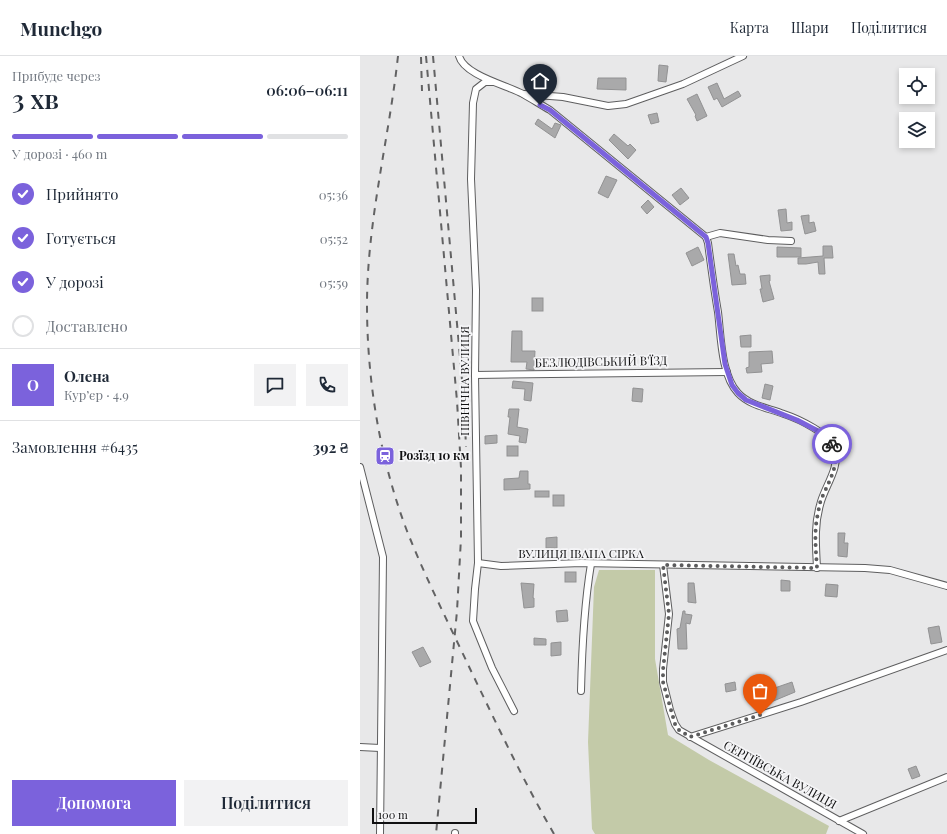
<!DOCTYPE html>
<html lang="uk">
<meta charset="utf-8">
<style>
body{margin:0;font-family:"Playfair Display",serif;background:#f2f2f3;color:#1f2937;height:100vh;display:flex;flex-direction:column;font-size:15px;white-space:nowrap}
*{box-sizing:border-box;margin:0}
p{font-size:13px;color:#747a83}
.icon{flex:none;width:22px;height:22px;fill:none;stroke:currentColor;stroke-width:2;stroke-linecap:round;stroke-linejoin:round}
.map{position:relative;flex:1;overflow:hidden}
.details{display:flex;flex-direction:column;background:#fff;width:360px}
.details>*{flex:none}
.controls{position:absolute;left:539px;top:12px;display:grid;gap:8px}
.controls a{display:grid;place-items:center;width:36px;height:36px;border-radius:0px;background:#fff;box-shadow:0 2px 6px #0003;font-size:20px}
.scale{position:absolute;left:12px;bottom:10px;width:105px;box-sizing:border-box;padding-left:4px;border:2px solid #101011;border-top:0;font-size:11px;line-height:14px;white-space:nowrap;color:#101011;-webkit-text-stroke:3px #f5f5f7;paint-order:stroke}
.pin{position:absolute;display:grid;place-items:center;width:34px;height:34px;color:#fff;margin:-41px -17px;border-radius:50% 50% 50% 0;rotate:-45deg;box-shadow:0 0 4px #0007}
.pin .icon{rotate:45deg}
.courier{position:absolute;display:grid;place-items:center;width:40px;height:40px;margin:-20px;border:3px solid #7b62dc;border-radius:50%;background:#fff;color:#222;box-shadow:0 1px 5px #0007}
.head em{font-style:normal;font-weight:600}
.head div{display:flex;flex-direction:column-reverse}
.head{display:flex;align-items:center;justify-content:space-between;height:68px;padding:0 12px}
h1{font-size:26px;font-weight:600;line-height:30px}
.bar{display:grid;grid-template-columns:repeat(4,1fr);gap:6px 4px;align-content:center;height:48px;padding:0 12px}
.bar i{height:5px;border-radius:3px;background:#e0e1e3}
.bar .on{background:#7b62dc}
.bar p{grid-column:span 4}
.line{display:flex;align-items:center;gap:10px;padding:0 12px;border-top:1px solid #e0e1e3}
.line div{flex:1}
.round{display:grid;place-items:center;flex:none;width:42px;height:42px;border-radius:0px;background:#f2f2f3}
ol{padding:0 12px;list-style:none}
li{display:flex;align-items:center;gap:12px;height:44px}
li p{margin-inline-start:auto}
li .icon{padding:4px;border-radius:50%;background:#7b62dc;color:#fff;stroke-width:4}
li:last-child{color:#747a83}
li i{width:22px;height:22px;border:2px solid #e0e1e3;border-radius:50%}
.button{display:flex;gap:8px;margin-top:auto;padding:8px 12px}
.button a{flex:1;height:46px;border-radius:0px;background:#7b62dc;color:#fff;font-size:16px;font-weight:600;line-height:46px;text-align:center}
.button a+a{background:#f2f2f3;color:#1f2937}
header{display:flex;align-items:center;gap:24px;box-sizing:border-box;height:56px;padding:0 20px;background:#fff;border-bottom:1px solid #e0e1e3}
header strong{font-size:19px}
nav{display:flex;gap:22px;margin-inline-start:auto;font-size:14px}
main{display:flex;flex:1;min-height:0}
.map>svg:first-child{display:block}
.green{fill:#c3caa8}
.building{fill:#a9a9aa;stroke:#929293}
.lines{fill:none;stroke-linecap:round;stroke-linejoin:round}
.street-casing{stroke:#5e5e5f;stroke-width:8}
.street{stroke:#fff;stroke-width:6}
.rail{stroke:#626263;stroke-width:2;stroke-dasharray:7 7;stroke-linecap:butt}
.done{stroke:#5c5c5d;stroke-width:4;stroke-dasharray:0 7.2}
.route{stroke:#7b62dc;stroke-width:5}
.labels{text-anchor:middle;stroke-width:3.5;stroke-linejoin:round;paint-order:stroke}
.street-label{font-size:12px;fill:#101011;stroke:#f5f5f7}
.poi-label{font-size:12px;font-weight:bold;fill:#101011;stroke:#f5f5f7;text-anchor:start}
</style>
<header>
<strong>Munchgo</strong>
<nav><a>Карта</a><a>Шари</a><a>Поділитися</a></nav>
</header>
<main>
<section class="details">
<div class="head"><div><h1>3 хв</h1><p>Прибуде через</p></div><em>06:06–06:11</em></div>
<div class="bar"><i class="on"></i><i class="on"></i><i class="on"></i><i></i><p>У дорозі · 460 m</p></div>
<ol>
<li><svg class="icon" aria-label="check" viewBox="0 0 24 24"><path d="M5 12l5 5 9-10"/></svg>Прийнято<p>05:36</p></li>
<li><svg class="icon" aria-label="check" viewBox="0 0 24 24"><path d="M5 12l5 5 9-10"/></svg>Готується<p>05:52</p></li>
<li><svg class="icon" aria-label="check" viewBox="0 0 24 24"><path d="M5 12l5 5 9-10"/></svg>У дорозі<p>05:59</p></li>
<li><i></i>Доставлено</li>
</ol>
<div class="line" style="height:72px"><b class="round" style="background:#7b62dc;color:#fff">О</b><div><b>Олена</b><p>Кур’єр · 4.9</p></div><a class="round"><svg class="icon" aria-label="chat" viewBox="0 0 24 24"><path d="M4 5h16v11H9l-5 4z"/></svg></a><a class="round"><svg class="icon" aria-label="phone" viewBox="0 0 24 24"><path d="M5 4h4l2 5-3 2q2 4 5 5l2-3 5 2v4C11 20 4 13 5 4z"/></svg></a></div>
<div class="line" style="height:52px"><div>Замовлення #6435</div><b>392 ₴</b></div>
<div class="button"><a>Допомога</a><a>Поділитися</a></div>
</section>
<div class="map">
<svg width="587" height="778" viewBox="0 0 587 778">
<rect width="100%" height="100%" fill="#e8e8e9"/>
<path class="green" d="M239,514H295V603L308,679L349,704L469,770L466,778H235L232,773L228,686L234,531Z"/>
<g class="building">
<path d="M299,9L308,10L306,26L298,25Z"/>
<path d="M238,22H266V34L237,33Z"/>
<path d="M357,27L364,43L378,35L381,40L362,51L357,42L354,44L348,31Z"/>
<path d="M337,38L347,60L337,65L335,60L336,59L327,43Z"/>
<path d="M297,57L299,66L291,68L288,59Z"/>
<path d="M178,63L192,73L195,67L201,69L195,82L175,68Z"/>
<path d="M254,78L268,90L270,88L276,94L268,103L249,84Z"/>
<path d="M246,120L257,124L248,142L238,137Z"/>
<path d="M321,132L329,142L320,149L312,139Z"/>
<path d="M288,144L294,151L287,158L281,151Z"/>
<path d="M426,153L427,167L432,166V174L421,175L418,154Z"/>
<path d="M449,159V167L454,166L456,175L445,178L441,160Z"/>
<path d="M463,190H472L473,202H464L465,218H459L458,206L446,208H438V202L463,200Z"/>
<path d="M338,191L344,204L332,210L326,197Z"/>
<path d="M417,191L441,192V201H417Z"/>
<path d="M368,198H374L376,210L378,209L380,218H385L386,228L372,229Z"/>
<path d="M410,219V225H409L414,243L403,246L400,233H402L400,220Z"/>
<rect x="172" y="242" width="11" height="13"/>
<path d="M152,275H162V295H175L174,314L166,313L167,306H151Z"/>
<path d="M391,279V291H381L380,280Z"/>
<path d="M412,295L413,307L401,308L402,316L387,317L386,312L389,311V296Z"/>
<path d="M153,325L173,327L171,345L164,344L165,333L152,332Z"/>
<path d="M405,328L413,330L410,344L402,342Z"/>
<path d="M273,332L283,333L282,346L272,345Z"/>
<path d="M149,353H159L157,371L168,373L166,387L159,386L160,380L148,378L150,361H148Z"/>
<path d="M137,379V387L125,388V380Z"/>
<rect x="147" y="390" width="11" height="10"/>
<path d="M160,415H168V428H170V433L144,434V423L159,422Z"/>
<rect x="175" y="435" width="14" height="6"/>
<rect x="193" y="439" width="11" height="11"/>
<path d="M478,477H485L484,487H488L487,501L478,500Z"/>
<path d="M197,481V492H186V482Z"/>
<rect x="205" y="516" width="11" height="10"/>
<path d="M421,524L430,525V535H421Z"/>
<path d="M161,527L174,528L173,542H174V551L164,552Z"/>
<path d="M328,527H334L336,547L328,546Z"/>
<path d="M466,528L478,529L477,541L465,540Z"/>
<path d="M207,554L208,565L197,566L196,555Z"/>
<path d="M323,555H325V558L332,559L330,568L326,567L327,593H318L317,573L320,572Z"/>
<path d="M579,570L582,586L571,588L568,572Z"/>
<path d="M174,582L186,583V589H174Z"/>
<path d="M201,586V599L191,600V587Z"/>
<path d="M63,591L71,606L60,611L52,596Z"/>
<path d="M375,626L376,634L366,636L365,628Z"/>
<path d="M432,626L435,636L411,646L406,635Z"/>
<path d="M556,710L560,720L552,723L548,713Z"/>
</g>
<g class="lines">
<g class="street-casing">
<g id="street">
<path d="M99,0C104,19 146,29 163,38C172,43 181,49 190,54L346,181L348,187C351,210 354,233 358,256C361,280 361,319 378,337C390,350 409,352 424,358C439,363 471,378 475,394C480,413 464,431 460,449C454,470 456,490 457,512"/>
<path d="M133,26H125L116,33L113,47L111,123L116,234L115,319L118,507L115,533L113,565L132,612L154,655"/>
<path d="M164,38L203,41L248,50L266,48L323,28L383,0"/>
<path d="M346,181L360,177L408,184L431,185"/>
<path d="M115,319L367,316"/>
<path d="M0,411L23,501L20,778"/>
<path d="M118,507L141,510L221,507L505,512L530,514L587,530"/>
<path d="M303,509L309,558L303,613V626L310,654L315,668L319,674L503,778"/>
<path d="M221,635C222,592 224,550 231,508"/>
<path d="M330,681L441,646L587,594"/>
<path d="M0,691L20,692"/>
<path d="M479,765L587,721"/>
<path d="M95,777V778"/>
</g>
</g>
<use href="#street" class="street"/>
<g class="rail">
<path d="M38,0C29,83 7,165 7,249C7,325 20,404 47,475C66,523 90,570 112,617C138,671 164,726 194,778"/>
<path d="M66,0L97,345L101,412V482L97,555L76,778"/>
<path d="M73,0L104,346L106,391"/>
<path d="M61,1L62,35"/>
</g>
</g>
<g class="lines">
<path class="done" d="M400,659L330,681L319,674L315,668L303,626V614L309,558L303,509L457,512C456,495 454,479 457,462C458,457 459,452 460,447C466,429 483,407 472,388"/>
<path class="route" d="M180,49L190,54L346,181L348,187L365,308L372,329L378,337L386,344L437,364L458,375L472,388"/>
</g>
<defs>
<g id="station-square" transform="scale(1)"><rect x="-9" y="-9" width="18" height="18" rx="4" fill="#7b62dc" stroke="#f5f5f7"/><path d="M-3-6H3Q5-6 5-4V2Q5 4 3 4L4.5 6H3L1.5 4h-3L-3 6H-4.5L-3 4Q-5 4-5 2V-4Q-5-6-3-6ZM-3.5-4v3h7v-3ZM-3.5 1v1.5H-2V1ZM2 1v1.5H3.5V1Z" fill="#fff"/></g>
</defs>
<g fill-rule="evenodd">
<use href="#station-square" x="25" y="400"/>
</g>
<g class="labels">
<g class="street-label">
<text transform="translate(241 306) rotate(-1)" y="4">БЕЗЛЮДІВСЬКИЙ В'ЇЗД</text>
<text transform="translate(105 325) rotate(-90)" y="4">ПІВНІЧНА ВУЛИЦЯ</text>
<text x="221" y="502">ВУЛИЦЯ ІВАНА СІРКА</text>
<text transform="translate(420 719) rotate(29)" y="4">СЕРГІЇВСЬКА ВУЛИЦЯ</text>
</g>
<g class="poi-label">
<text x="39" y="404">Розїзд 10 км</text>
</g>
</g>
</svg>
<div class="controls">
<a><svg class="icon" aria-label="locate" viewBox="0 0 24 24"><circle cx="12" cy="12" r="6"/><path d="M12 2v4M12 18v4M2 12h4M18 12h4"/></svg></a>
<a><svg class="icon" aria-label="layers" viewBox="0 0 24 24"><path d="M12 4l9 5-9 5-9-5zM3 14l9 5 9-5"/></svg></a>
</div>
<div class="scale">100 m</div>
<div class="pin" style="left:400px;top:659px;background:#ea580c"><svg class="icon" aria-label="bag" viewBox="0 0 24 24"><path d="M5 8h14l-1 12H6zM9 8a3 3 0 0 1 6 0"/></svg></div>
<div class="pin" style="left:180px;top:49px;background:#1f2937"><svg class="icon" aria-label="home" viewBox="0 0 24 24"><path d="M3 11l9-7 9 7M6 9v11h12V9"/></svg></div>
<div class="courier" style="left:472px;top:388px"><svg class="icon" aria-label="bike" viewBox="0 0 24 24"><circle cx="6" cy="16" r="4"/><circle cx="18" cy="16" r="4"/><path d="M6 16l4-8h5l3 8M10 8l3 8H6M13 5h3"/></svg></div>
</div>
</main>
